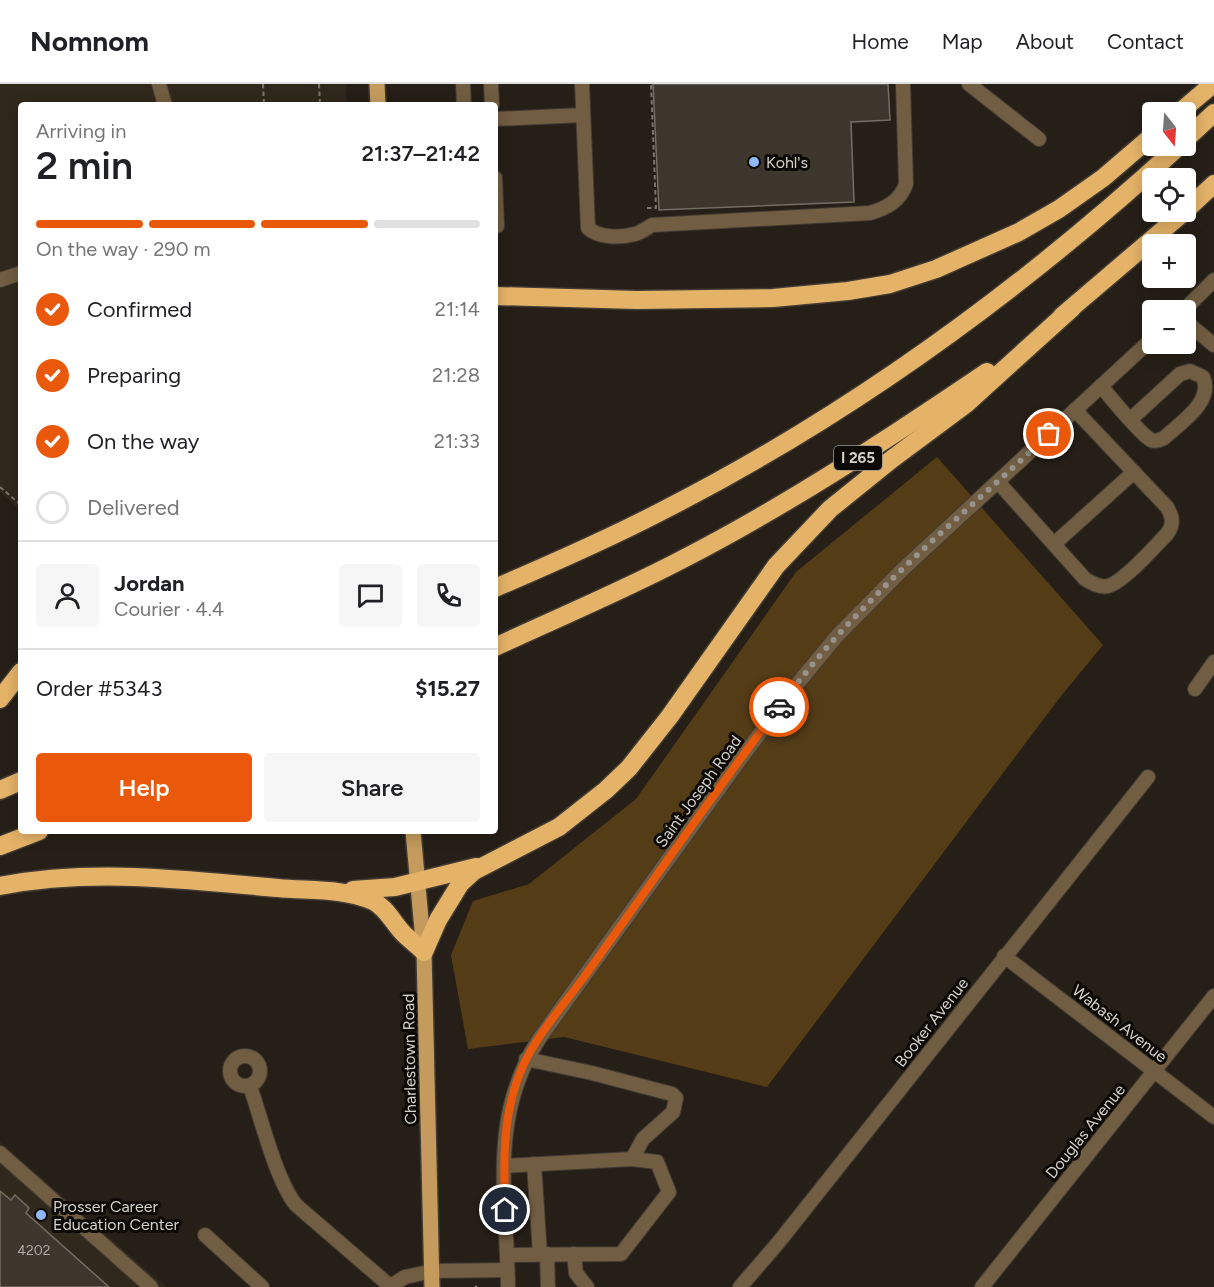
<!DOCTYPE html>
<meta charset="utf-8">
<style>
body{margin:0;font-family:Figtree,sans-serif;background:#f6f6f6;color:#202124;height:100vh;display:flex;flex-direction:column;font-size:22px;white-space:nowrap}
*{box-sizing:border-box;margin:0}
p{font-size:20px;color:#757577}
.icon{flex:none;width:33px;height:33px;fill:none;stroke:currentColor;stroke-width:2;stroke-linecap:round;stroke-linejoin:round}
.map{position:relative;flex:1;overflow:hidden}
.details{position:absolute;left:18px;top:18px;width:480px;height:732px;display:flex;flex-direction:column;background:#fff;border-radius:6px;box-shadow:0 3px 15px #0003}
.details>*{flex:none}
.needle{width:39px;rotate:163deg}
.buttons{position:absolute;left:1142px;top:18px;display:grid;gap:12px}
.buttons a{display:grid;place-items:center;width:54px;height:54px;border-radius:6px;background:#fff;box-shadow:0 3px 15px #0003;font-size:30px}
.pin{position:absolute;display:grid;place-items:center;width:51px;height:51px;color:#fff;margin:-26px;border:3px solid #fff;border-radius:50%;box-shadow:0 2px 6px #0007}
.courier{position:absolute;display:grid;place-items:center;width:60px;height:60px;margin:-30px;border:4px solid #ea580c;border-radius:50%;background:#fff;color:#222;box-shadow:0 2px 8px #0007}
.head em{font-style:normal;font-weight:600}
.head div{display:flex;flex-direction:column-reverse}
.head{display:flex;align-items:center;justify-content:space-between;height:102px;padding:0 18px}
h1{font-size:39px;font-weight:600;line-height:45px}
.bar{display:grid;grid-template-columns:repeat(4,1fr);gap:9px 6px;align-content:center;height:72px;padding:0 18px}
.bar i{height:8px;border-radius:4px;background:#e0e0e0}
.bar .on{background:#ea580c}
.bar p{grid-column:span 4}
.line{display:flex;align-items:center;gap:15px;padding:0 18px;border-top:2px solid #e0e0e0}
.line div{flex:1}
.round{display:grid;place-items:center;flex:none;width:63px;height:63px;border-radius:6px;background:#f6f6f6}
ol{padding:0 18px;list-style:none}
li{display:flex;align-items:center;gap:18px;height:66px}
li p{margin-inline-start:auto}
li .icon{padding:6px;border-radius:50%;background:#ea580c;color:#fff;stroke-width:4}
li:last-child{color:#757577}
li i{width:33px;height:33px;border:3px solid #e0e0e0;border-radius:50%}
.button{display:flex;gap:12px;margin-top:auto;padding:12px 18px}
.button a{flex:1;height:69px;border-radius:6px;background:#ea580c;color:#fff;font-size:24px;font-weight:600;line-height:69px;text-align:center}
.button a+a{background:#f6f6f6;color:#202124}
header{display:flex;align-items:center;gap:36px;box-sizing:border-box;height:84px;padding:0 30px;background:#fff;border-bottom:2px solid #e0e0e0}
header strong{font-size:28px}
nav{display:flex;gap:33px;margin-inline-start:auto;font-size:21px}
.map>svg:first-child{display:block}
.built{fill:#31281c}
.green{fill:#543c17}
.building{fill:#3c362d;stroke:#746d63;stroke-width:1.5}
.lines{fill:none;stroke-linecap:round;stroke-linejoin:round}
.minor-casing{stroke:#413b34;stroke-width:16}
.major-casing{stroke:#413b34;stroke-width:18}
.highway-casing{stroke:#413b34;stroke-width:21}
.path{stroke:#79756d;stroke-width:2;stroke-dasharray:4.5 3;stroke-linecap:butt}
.minor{stroke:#715d41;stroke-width:14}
.major{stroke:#c49b5d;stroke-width:15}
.highway{stroke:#e5b368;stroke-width:18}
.done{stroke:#97938c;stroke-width:6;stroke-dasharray:0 10.8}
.route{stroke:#ea580c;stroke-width:8}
.poi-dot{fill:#8fb8fd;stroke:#0c0906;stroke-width:2}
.labels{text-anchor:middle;stroke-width:6;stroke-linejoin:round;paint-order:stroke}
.number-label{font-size:14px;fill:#aeaaa4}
.shield{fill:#0c0906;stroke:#989590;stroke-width:1.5}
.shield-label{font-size:15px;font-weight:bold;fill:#d4d1cb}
.poi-label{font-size:16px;fill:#d4d1cb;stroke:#0c0906;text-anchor:start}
.street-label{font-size:16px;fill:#d4d1cb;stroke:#0c0906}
</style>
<header>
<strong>Nomnom</strong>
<nav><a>Home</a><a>Map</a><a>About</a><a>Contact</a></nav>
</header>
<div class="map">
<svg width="1214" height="1203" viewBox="0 0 1214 1203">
<rect width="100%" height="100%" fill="#251f17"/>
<g class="built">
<path d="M0,0H346V21H21V427L0,408Z"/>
<path d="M0,1058L166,1203H0Z"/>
</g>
<path class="green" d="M937,373L1103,561L1061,612L767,1003L564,953L468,965L451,871L473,817L529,800L636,715L796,488Z"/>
<g class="building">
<path d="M653,0H888L890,36L851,38L854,118L659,126Z"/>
<path d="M0,1107L11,1116L15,1111L29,1124L26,1129L109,1203H0Z"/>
</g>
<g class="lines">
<g class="minor-casing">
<g id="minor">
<path d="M159,0L165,21"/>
<path d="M463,0L464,21"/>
<path d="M491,0L492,21"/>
<path d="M582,0L588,144C599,154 620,154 635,150C640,149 647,144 652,141L870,129C887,124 900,117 906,100L903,0"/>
<path d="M969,0L1039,55"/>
<path d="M495,35L583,31"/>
<path d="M495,94L497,142H495"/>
<path d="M0,196L21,189"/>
<path d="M1184,226L1214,196"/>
<path d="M1185,237L1214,261"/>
<path d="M1101,302C1111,314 1140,350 1151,356C1155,358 1160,356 1164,354C1180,339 1214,318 1203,293L1190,287L1180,290L1131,335"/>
<path d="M998,398L1085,495C1092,499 1100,504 1108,502C1124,498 1155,462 1167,450C1174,440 1173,434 1167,423L1075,326"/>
<path d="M1054,460L1134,388"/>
<path d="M1195,605L1214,578"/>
<path d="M1004,872L1214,1033"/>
<circle cx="245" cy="987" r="15"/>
<path d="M526,975L592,989L672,1010L676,1014L673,1028L643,1055L632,1075"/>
<path d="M250,1002C261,1034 276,1096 296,1121L390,1202"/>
<path d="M0,1069L151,1203"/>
<path d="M534,1080L540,1170"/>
<path d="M504,1082L632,1075L657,1078L669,1108L621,1170L507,1171"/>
<path d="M205,1151L262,1203"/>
<path d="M547,1170L548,1203"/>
<path d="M574,1170L576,1189L587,1203"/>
<path d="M389,1203L405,1193L433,1187L507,1186"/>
<path d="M508,1203C507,1114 488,1034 539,955L742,673L798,599L837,552L903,485L1152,255"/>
<path d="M740,1203L778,1159L1148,693"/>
<path d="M982,1203L1214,912"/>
</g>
</g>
<g class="major-casing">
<g id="major">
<path d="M377,0L378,21"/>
<path d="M413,747L424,868L432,1203"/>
</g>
</g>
<g class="highway-casing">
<g id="highway">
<path d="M1180,28L1213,0"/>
<path d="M1185,56L1214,29"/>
<path d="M1185,127L1214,100"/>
<path d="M495,212L637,216L773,214L848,207L890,200L936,185L1019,148L1059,125L1103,94L1152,52"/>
<path d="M1062,232L1184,128"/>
<path d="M495,504C551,480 606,456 660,428C849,332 1023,205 1179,62"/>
<path d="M495,563C557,534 620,508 681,476C788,421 888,355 987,288"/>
<path d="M0,615L21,588"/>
<path d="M0,706L21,697"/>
<path d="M0,762L39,747"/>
<path d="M0,802C93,784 185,796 278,804C310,807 342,804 373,817C387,824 393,839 404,850C410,856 418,862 424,868L438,836L460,800L474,787L559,743L606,706L629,684L670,632L776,482L830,425L892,375L966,320L1072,224"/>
<path d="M353,806L395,803L476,783"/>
</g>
</g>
<g class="path">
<path d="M263,0L264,21"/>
<path d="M319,0L320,21"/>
<path d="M647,124H656L651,0"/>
<path d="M0,403L21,421"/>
<path d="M475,1203L477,1202"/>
</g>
<use href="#minor" class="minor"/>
<use href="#major" class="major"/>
<use href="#highway" class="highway"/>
</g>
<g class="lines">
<path class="done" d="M779,623C804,590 830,558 859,529C919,465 986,410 1049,350"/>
<path class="route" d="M505,1126C504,1083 502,1042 516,1000C529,958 562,924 587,889C651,800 713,710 779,623"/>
</g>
<g class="poi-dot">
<circle cx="754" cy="78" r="6"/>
<circle cx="41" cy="1131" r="6"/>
</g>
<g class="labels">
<g class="number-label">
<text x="34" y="1171">4202</text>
</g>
<rect class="shield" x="834" y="362" width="48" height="24" rx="4.5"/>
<g class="shield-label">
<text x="858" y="379">I 265</text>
</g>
<g class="poi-label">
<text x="766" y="84">Kohl's</text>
<text x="53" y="1128">Prosser Career<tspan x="53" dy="18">Education Center</tspan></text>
</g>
<g class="street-label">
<text transform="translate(698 707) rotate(-54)" y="6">Saint Joseph Road</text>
<text transform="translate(931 938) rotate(-52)" y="6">Booker Avenue</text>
<text transform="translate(1120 939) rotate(38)" y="6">Wabash Avenue</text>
<text transform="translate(409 975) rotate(-91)" y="6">Charlestown Road</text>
<text transform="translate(1085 1047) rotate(-51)" y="6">Douglas Avenue</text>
</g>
</g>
</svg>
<div class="buttons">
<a><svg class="needle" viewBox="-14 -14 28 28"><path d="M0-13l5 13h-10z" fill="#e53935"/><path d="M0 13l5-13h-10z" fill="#757577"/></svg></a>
<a><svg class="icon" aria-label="locate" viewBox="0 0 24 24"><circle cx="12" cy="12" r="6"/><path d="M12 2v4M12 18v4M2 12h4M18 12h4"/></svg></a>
<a>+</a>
<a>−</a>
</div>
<div class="pin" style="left:1049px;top:350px;background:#ea580c"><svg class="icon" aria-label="bag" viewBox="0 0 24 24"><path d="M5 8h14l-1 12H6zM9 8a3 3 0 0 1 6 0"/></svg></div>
<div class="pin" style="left:505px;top:1126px;background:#1f2937"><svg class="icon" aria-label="home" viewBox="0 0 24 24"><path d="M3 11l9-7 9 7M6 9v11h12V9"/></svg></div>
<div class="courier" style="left:779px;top:623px"><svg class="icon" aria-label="car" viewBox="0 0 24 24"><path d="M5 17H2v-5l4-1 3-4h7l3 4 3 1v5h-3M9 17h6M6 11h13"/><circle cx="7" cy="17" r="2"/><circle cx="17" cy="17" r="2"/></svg></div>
<section class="details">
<div class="head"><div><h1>2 min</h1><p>Arriving in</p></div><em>21:37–21:42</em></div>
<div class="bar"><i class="on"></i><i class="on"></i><i class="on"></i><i></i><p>On the way · 290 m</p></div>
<ol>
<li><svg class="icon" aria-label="check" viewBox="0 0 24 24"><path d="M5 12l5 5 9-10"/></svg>Confirmed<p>21:14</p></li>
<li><svg class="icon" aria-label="check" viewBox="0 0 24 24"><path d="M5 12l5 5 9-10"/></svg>Preparing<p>21:28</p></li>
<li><svg class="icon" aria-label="check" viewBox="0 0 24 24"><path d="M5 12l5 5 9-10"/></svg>On the way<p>21:33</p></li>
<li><i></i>Delivered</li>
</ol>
<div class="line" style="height:108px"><a class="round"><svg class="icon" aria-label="person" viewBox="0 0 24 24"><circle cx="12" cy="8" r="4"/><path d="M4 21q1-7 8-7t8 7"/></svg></a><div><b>Jordan</b><p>Courier · 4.4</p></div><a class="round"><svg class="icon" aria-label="chat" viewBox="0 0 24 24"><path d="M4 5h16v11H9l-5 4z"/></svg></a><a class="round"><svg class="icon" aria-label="phone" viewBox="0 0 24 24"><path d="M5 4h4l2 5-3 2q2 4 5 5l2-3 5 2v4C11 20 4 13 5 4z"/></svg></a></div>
<div class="line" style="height:78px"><div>Order #5343</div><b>$15.27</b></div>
<div class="button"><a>Help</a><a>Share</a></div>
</section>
</div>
